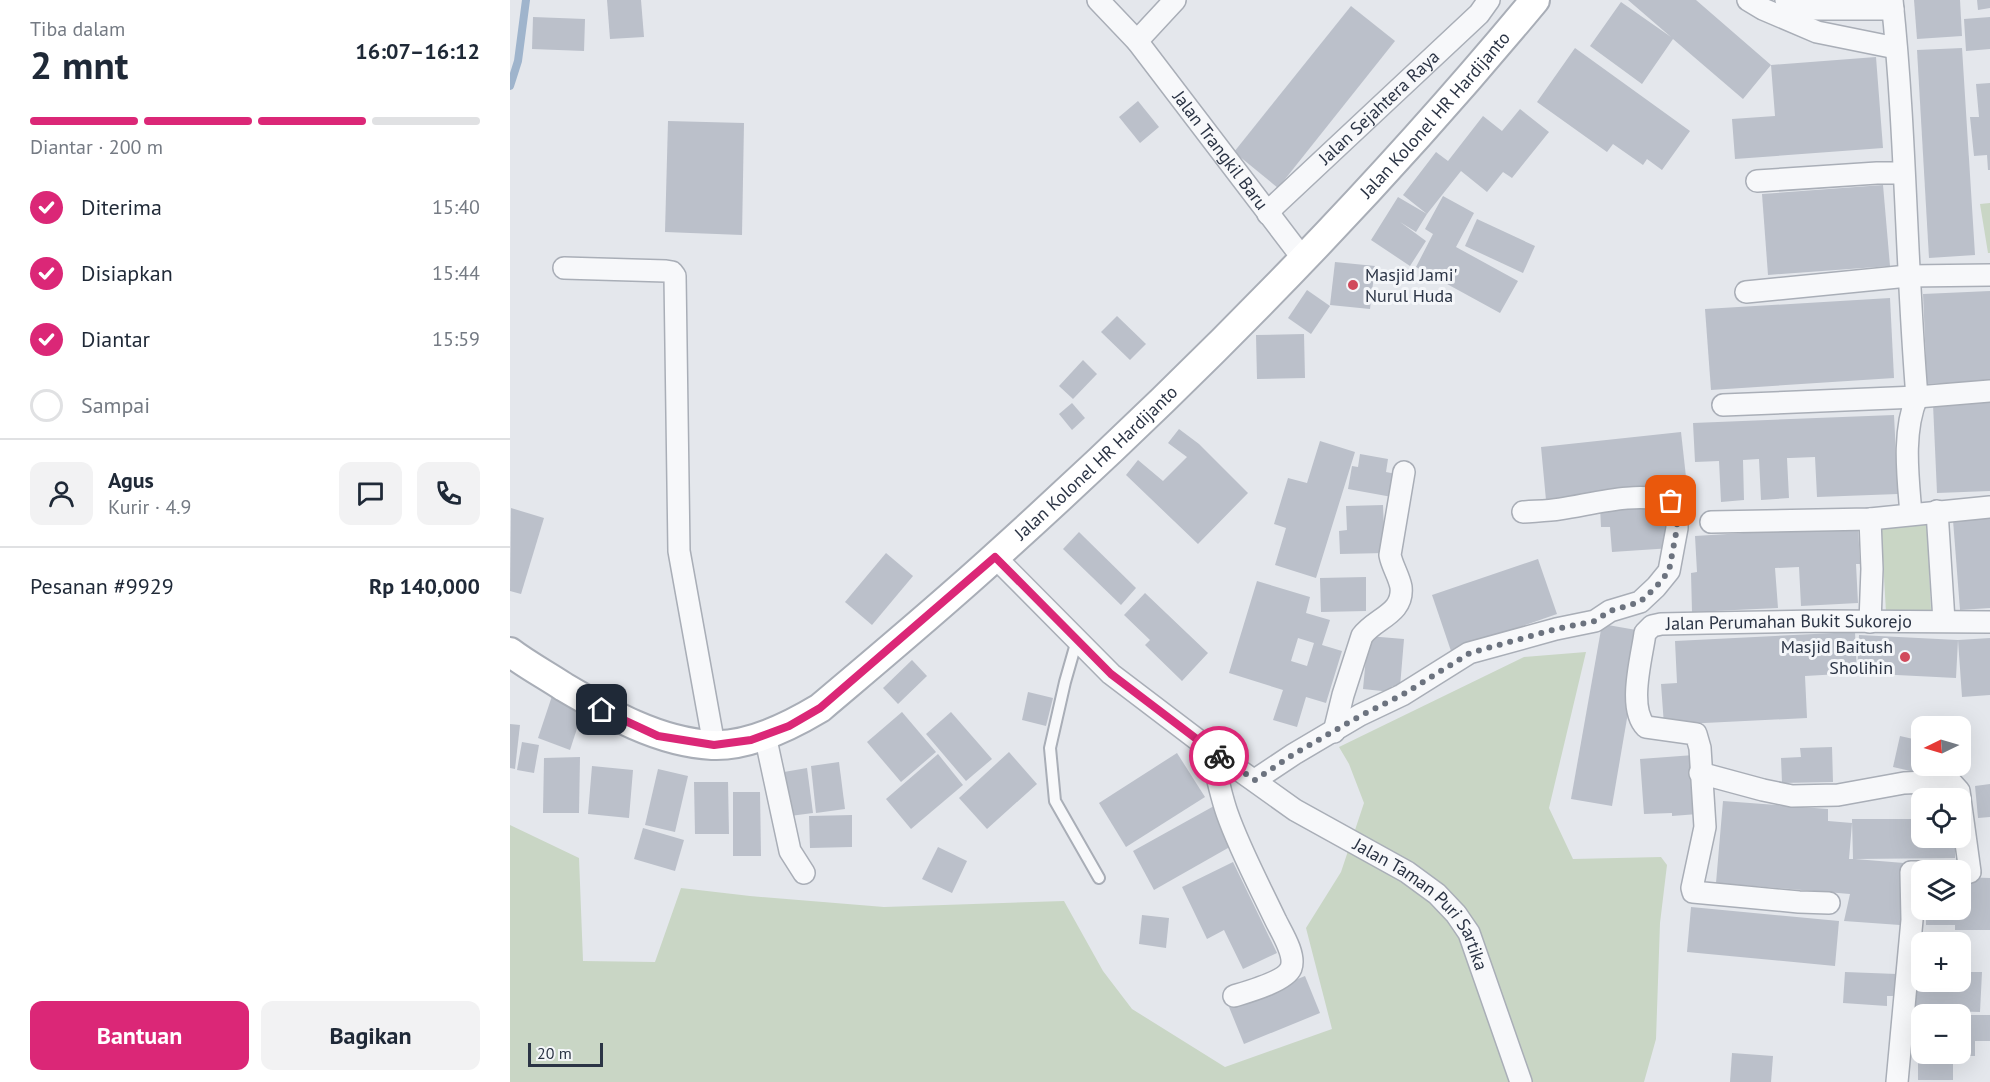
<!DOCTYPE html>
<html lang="id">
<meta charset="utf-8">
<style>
body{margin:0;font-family:"PT Sans",sans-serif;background:#f2f2f3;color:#1f2937;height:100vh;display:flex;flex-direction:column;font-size:22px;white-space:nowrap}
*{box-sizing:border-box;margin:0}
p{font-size:20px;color:#747a83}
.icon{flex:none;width:33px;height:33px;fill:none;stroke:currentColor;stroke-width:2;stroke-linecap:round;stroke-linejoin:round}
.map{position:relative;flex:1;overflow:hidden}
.details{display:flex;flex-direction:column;background:#fff;width:510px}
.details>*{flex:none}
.needle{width:39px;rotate:265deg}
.fabs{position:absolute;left:1401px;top:716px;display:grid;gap:12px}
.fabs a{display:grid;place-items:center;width:60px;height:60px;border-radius:12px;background:#fff;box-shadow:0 6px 24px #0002;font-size:30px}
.scale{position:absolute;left:18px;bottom:15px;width:75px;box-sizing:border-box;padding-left:6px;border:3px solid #2b3445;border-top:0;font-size:16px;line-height:21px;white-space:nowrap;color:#2b3445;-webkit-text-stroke:4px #f4f6f9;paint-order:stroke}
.pin{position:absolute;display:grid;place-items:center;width:51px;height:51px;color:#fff;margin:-26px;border-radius:12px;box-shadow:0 3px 9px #0006}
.courier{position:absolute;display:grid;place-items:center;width:60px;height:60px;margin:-30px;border:4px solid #db2777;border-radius:50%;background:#fff;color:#222;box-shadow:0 2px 8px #0007}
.overview em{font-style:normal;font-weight:700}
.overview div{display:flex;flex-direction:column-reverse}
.overview{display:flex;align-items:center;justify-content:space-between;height:102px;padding:0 30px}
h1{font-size:39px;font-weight:700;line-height:45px}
.bar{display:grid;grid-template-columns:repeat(4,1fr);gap:9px 6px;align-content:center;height:72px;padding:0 30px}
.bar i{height:8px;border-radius:4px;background:#e0e1e3}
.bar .selected{background:#db2777}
.bar p{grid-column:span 4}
.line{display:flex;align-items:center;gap:15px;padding:0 30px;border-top:2px solid #e0e1e3}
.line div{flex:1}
.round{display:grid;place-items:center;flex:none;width:63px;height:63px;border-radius:12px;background:#f2f2f3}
ol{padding:0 30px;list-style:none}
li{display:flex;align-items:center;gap:18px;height:66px}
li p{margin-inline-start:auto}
li .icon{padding:6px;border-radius:50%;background:#db2777;color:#fff;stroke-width:4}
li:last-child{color:#747a83}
li i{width:33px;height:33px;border:3px solid #e0e1e3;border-radius:50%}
.button{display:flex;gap:12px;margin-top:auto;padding:12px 30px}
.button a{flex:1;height:69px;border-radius:12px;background:#db2777;color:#fff;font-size:24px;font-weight:700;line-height:69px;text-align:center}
.button a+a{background:#f2f2f3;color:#1f2937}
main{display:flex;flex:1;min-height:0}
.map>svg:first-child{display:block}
.green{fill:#c9d6c5}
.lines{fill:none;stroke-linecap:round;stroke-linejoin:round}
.stream{stroke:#9fb4cc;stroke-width:8}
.building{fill:#bbc0ca;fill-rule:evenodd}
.lane-casing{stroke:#a9aeb7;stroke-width:14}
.street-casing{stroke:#a9aeb7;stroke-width:24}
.secondary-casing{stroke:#a9aeb7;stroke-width:32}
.lane{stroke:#f7f8fa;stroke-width:10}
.street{stroke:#f7f8fa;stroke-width:21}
.secondary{stroke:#fff;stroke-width:28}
.done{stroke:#6c737f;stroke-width:6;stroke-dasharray:0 10.8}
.route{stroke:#db2777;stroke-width:8}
.poi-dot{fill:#d1495b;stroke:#f4f6f9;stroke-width:2}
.labels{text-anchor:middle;stroke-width:6;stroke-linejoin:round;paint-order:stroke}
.street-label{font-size:18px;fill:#2b3445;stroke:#f4f6f9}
.poi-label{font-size:18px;fill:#2b3445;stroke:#f4f6f9;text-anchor:start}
</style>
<main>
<section class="details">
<div class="overview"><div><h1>2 mnt</h1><p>Tiba dalam</p></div><em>16:07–16:12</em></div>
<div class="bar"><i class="selected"></i><i class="selected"></i><i class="selected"></i><i></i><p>Diantar · 200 m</p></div>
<ol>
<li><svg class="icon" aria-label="check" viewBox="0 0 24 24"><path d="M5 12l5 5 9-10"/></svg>Diterima<p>15:40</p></li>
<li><svg class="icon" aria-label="check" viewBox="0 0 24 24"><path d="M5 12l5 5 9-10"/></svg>Disiapkan<p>15:44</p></li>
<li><svg class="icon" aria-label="check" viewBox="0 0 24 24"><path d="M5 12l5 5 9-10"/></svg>Diantar<p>15:59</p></li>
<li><i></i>Sampai</li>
</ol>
<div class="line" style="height:108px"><a class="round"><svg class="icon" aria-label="person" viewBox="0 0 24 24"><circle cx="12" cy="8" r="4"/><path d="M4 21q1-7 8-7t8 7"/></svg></a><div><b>Agus</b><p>Kurir · 4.9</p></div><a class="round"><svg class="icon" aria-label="chat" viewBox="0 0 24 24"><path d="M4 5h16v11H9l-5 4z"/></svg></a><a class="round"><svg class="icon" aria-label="phone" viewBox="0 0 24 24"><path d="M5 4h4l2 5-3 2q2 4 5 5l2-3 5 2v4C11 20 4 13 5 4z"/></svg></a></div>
<div class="line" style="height:78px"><div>Pesanan #9929</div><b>Rp 140,000</b></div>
<div class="button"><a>Bantuan</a><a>Bagikan</a></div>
</section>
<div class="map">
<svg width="1480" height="1082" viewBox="0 0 1480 1082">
<rect width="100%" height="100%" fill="#e4e7ec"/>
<g class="green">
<path d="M1480,203V253H1478L1470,204Z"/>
<path d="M1417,523L1421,610L1376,612L1371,525Z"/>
<path d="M1076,652L1039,808L1063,859L1151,857L1157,865L1150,923L1146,1039L1134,1082H0V825L69,858L73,961L145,962L171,888L240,896L374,907L554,901L593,971L622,1009L715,1067L822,1029L796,928L831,872L854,803L839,764L829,747L1014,657Z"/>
</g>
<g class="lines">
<path class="stream" d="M0,86L8,61L16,0"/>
</g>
<g class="building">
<path d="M97,0H131L134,37L100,39Z"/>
<path d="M1118,0H1186L1261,65L1233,99L1163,39L1132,84L1080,46L1111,2L1161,37Z"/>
<path d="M1404,0H1450L1452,36L1407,39Z"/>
<path d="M1467,0H1480V8L1468,10Z"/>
<path d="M841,6L885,41L768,188L724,152Z"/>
<path d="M23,17L75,19L74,51L22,49Z"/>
<path d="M1480,17V49L1456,51L1454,19Z"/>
<path d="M1065,48L1180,131L1152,170L1137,159L1133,165L1103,144L1097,152L1027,102Z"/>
<path d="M1452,48L1465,255L1419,258L1407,50Z"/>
<path d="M1366,57L1373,148L1225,159L1222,119L1265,116L1261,65Z"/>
<path d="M1480,83V170H1478L1477,155L1464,156L1460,117H1469L1466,84Z"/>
<path d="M628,101L649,127L630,143L609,117Z"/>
<path d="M1010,109L1039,132L1002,178L993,172L977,192L951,171L917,214L906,232L890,222L916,241L900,266L861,240L888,197L917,214L893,195L926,152L938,161L973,116L992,131Z"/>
<path d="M158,121L234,123L232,235L155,232Z"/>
<path d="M1373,185L1380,266L1258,275L1252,194Z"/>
<path d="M933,196L964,213L946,247L1008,281L990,313L906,267L923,234L915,229Z"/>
<path d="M967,219L1025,246L1013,273L955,246Z"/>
<path d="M825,262L865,266L860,309L820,305Z"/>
<path d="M797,290L820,306L801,334L778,318Z"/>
<path d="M1480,291V381L1417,384L1413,294Z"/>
<path d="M1380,298L1384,378L1201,390L1195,309Z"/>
<path d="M607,316L636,344L620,360L591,332Z"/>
<path d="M794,334L795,378L747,379L746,335Z"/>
<path d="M573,360L587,374L563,399L549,386Z"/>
<path d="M1480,401V491L1427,493L1423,404Z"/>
<path d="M562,403L575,418L562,430L549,414Z"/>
<path d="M1384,415L1388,494L1307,497L1305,457L1280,458H1277L1279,498L1251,500L1249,459L1233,460L1234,500L1211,502L1209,461L1185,462L1183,423Z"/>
<path d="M669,429L689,444L738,493L688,544L616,475L628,460L653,481L677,457L658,443Z"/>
<path d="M1171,432L1177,486L1036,500L1031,447Z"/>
<path d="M810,441L845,452L806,578L765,565L776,528L764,524L778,478L797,483Z"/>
<path d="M850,454L878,459L876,472L886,474L882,497L838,489L842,466L848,467Z"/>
<path d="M1158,502L1162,548L1102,552L1100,527H1091L1090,507Z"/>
<path d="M873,505L875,553L830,554L829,531L837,530L836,506Z"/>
<path d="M1,508L34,518L11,594L0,591Z"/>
<path d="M1480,517V608L1450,610L1443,520Z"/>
<path d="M1348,526L1350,564H1346L1348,603L1291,606L1289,567L1265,568L1268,608L1182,612L1181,573L1187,572L1185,536Z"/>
<path d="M569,532L626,588L611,605L553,549Z"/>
<path d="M376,553L403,576L362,625L335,602Z"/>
<path d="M1028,559L1047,614L941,651L922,595Z"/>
<path d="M856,577V611L811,612L810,578Z"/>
<path d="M747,581L800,597L796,613L820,620L812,645L832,651L816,703L796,697L787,727L763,720L773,690L719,673ZM788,638L804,643L797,666L781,661Z"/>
<path d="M635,593L698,653L672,681L635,645L640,640L614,615Z"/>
<path d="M1092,624L1132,631L1102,806L1061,799Z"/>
<path d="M1345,632L1347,673L1349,635L1448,640L1480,638V695L1452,697L1448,640L1446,678L1347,673L1295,676L1297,718L1154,725L1151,684L1167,683L1165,641Z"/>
<path d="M858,636L894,639L890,687L882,686L881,692L853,689Z"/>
<path d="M402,660L417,676L388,704L373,688Z"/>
<path d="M518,692L543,698L536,726L512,720Z"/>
<path d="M42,696L74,707L60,750L28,738Z"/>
<path d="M392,712L426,752L391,782L357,742Z"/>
<path d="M441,712L482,759L456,781L416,734Z"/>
<path d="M0,724L10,725L5,769L0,768Z"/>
<path d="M1390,736L1412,741V765H1420L1418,775L1383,767Z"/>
<path d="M12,742L29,745L24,773L7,770Z"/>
<path d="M1322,747L1323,782L1272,783L1271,758L1291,757L1290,748Z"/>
<path d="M499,752L527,784L477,829L449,798Z"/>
<path d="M667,753L695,797L616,847L589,803Z"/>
<path d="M428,754L453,785L401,829L376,799Z"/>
<path d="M1184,755L1188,814L1162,816V813L1134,814L1130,759Z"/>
<path d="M70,757L69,813H33L34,758Z"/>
<path d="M329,762L335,809L306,813L301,766Z"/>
<path d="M82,766L123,770L119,818L78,814Z"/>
<path d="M297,768L303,813L280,816L274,772Z"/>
<path d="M148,769L178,776L165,832L135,825Z"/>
<path d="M184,782H218L219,834H185Z"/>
<path d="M1480,784V817L1468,818L1465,786Z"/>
<path d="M223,792H250L251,856H223Z"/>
<path d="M1213,801L1318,809V821L1342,823L1339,859H1343L1342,819H1412V837H1445V858L1345,859L1394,863L1390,925L1334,921L1340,894L1206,883Z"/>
<path d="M704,806L725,844L644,890L623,851Z"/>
<path d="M342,815V847L300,848L299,816Z"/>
<path d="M133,828L174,840L165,871L124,859Z"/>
<path d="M428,847L457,861L442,893L412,879Z"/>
<path d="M723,862L767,953L733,969L714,930L697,939L672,887Z"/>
<path d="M1450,877L1480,878V930H1445V925H1416V909H1450Z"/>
<path d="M1181,907L1329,921L1325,966L1177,952Z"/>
<path d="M632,915L659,918L656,948L629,944Z"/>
<path d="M1406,970H1412V981H1450V972H1472L1470,1012L1405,1010Z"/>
<path d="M1335,972L1387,974L1386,996H1377V1006L1333,1003Z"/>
<path d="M795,976L810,1013L734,1044L719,1007Z"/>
<path d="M1408,1015H1412V1053H1450V1015H1480V1041H1465V1056H1443V1080H1408Z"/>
<path d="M1222,1053L1263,1056L1261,1082H1220Z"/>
</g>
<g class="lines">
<g class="lane-casing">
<path id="lane" d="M567,640L555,682L540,748L545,801L589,878"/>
</g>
<g class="street-casing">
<g id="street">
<path id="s1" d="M588,0L627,41L794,260"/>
<path d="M1238,0L1253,9L1307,32L1386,48"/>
<path d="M1276,0L1302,9H1383"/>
<path d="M1382,0C1396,132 1396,265 1407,397C1392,432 1398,477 1401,514"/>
<path d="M627,41L665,0"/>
<path d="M1247,181L1367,173H1393"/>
<path id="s2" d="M758,214L765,205L969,14L979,0"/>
<path d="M54,268L156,271L162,272L165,276L169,551L204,745"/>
<path d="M1236,292L1398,276L1480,275"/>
<path d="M1213,405L1407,397L1480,391"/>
<path d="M1427,511L1434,621"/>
<path d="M1360,519L1362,569L1360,622"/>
<path d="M1201,522L1360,519L1480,507"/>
<path id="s3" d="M485,557L601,674L701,750L785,810L897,872L927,894L946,914L959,933L1011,1082"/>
<path d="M824,732L833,695L852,636C865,618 894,614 891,587C889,576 882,566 880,555L894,472"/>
<path d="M255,735L280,851L294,873"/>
<path d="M701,750C706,771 710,793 717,813C730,850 749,885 766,921C772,933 786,955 781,968C776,981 737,992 724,996"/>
<path d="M1190,773L1253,790L1282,796L1328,795L1394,783L1440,781L1449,791L1450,798"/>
<path d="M745,780L784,754L850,715L892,695L959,653L1046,629L1085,621L1100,611L1130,602L1146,587L1159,571L1167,528V510L1161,501C1123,492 1088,503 1050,509C1038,511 1025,511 1013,512"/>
<path d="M1450,799L1460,872"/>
<path id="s4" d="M1319,903L1289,902L1183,892L1182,888L1195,827L1190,748L1186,734L1136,727C1117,708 1132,657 1135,633L1142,626L1151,624L1197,623L1309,621L1480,622"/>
<path d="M1387,1082L1402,920L1401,872H1412"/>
</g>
</g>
<g class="secondary-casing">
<g id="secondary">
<path id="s5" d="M0,652C17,665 36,675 54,687C100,714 148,742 202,745C239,747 280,726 310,708C369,658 429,608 486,556C678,383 860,199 1025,0"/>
</g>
</g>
<use href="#lane" class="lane"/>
<use href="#street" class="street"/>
<use href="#secondary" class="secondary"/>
</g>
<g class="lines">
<path class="done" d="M709,756L745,780L784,754L850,716L892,695L960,653L1046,629L1085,621L1100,611L1130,602L1146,587L1159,571L1167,528V510L1161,501"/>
<path class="route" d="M92,710L148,736L204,745L241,740L279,726L310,708L485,557L601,674L709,756"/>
</g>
<g class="poi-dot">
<circle cx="843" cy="285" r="6"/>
<circle cx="1395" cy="657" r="6"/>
</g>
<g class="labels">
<g class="street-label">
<text dy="6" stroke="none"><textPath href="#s2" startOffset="154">Jalan Sejahtera Raya</textPath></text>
<text dy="6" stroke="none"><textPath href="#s5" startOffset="1196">Jalan Kolonel HR Hardijanto</textPath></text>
<text dy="6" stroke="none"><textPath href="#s1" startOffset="194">Jalan Trangkil Baru</textPath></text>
<text dy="6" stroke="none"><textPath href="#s5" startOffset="710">Jalan Kolonel HR Hardijanto</textPath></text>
<text dy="6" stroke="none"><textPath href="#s4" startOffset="591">Jalan Perumahan Bukit Sukorejo</textPath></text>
<text dy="6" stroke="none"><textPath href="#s3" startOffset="555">Jalan Taman Puri Sartika</textPath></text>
</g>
<g class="poi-label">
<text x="855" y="281">Masjid Jami'<tspan x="855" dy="21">Nurul Huda</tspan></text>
<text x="1383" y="653" text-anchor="end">Masjid Baitush<tspan x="1383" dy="21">Sholihin</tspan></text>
</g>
</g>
</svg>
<div class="fabs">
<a><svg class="needle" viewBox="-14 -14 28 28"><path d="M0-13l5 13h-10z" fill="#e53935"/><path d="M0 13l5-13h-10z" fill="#747a83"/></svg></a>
<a><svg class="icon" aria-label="locate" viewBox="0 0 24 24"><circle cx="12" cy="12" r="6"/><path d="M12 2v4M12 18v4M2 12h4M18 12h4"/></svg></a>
<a><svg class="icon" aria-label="layers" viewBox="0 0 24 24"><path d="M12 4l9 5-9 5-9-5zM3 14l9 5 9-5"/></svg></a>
<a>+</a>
<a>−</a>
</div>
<div class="scale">20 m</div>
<div class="pin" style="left:1161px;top:501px;background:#ea580c"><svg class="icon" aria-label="bag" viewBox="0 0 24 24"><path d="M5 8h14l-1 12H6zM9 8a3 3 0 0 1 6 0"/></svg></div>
<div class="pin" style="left:92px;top:710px;background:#1f2937"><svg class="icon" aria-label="home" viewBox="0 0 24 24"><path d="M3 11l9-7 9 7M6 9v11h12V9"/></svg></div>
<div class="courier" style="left:709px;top:756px"><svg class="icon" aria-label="bike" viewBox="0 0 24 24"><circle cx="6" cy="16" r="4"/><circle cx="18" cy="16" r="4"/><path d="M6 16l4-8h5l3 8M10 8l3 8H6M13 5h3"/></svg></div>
</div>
</main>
